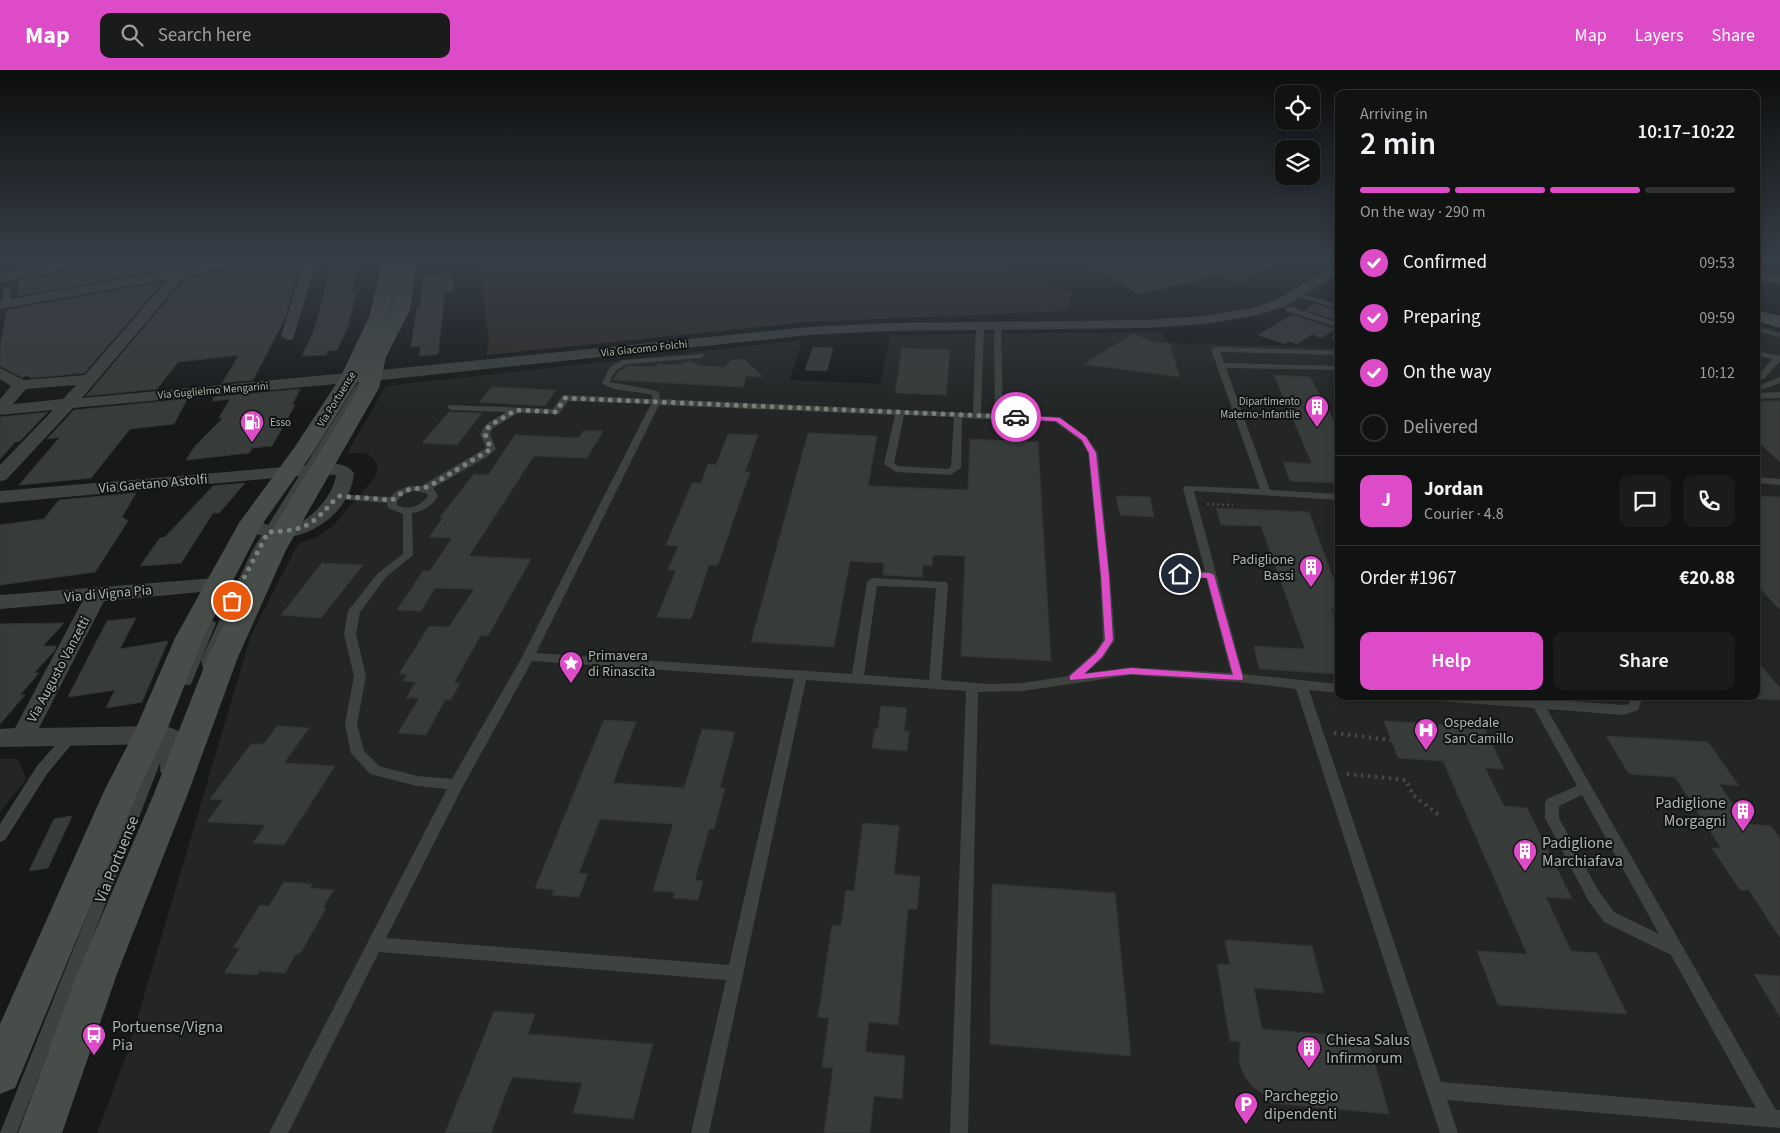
<!DOCTYPE html>
<meta charset="utf-8">
<style>
body{margin:0;font-family:"Source Sans 3",sans-serif;background:#1a1c1b;color:#f1f3f6;height:100vh;display:flex;flex-direction:column;font-size:19px;white-space:nowrap}
*{box-sizing:border-box;margin:0}
p{font-size:16px;color:#9c9e9f}
.icon{flex:none;width:28px;height:28px;fill:none;stroke:currentColor;stroke-width:2;stroke-linecap:round;stroke-linejoin:round}
.map{position:relative;flex:1;overflow:hidden}
.sheet{position:absolute;left:1335px;top:20px;width:425px;height:610px;display:flex;flex-direction:column;background:#111312;border-radius:10px;box-shadow:0 2px 12px #0003,0 0 0 1px #303232}
.sheet>*{flex:none}
.tools{position:absolute;left:1275px;top:15px;display:grid;gap:10px}
.tools a{display:grid;place-items:center;width:45px;height:45px;border-radius:10px;background:#111312;box-shadow:0 2px 12px #0003,0 0 0 1px #303232;font-size:25px}
.pin{position:absolute;display:grid;place-items:center;width:42px;height:42px;color:#fff;margin:-21px;border:2px solid #fff;border-radius:50%;box-shadow:0 1px 5px #0007}
.courier{position:absolute;display:grid;place-items:center;width:50px;height:50px;margin:-25px;border:4px solid #de4bc9;border-radius:50%;background:#fff;color:#222;box-shadow:0 1px 6px #0007}
.summary em{font-style:normal;font-weight:600}
.summary div{display:flex;flex-direction:column-reverse}
.summary{display:flex;align-items:center;justify-content:space-between;height:85px;padding:0 25px}
h1{font-size:32px;font-weight:600;line-height:38px}
.bar{display:grid;grid-template-columns:repeat(4,1fr);gap:8px 5px;align-content:center;height:60px;padding:0 25px}
.bar i{height:6px;border-radius:4px;background:#303232}
.bar .on{background:#de4bc9}
.bar p{grid-column:span 4}
.line{display:flex;align-items:center;gap:12px;padding:0 25px;border-top:1px solid #303232}
.line div{flex:1}
.round{display:grid;place-items:center;flex:none;width:52px;height:52px;border-radius:10px;background:#1a1c1b}
ol{padding:0 25px;list-style:none}
li{display:flex;align-items:center;gap:15px;height:55px}
li p{margin-inline-start:auto}
li .icon{padding:5px;border-radius:50%;background:#de4bc9;color:#fff;stroke-width:4}
li:last-child{color:#9c9e9f}
li i{width:28px;height:28px;border:2px solid #303232;border-radius:50%}
.button{display:flex;gap:10px;margin-top:auto;padding:10px 25px}
.button a{flex:1;height:58px;border-radius:10px;background:#de4bc9;color:#fff;font-size:20px;font-weight:600;line-height:58px;text-align:center}
.button a+a{background:#1a1c1b;color:#f1f3f6}
header{display:flex;align-items:center;gap:30px;box-sizing:border-box;height:70px;padding:0 25px;background:#de4bc9;color:#fff}
header strong{font-size:24px}
nav{display:flex;gap:28px;margin-inline-start:auto;font-size:18px}
.search{width:350px;height:45px;background:#1a1c1b;display:flex;align-items:center;gap:12px;box-sizing:border-box;padding:0 18px;border-radius:10px;color:#9c9e9f;font-size:19px}
.map>svg:first-child{display:block}
.built{fill:#232625}
.green{fill:#302c28}
.building{fill:#373b39;stroke:#323533}
.lines{fill:none;stroke-linecap:round;stroke-linejoin:round}
.path-far1{stroke:#434944;stroke-width:2.5;stroke-dasharray:2 3;stroke-linecap:butt}
.path{stroke:#434944;stroke-width:4;stroke-dasharray:2.5 4.5;stroke-linecap:butt}
.lane{fill:#3e433f;fill-rule:evenodd}
.street{fill:#3e433f;fill-rule:evenodd}
.secondary{fill:#474d48;fill-rule:evenodd}
.route{fill:#de4bc9}
.done{stroke:#778079;stroke-width:5;stroke-dasharray:0 9}
.labels{text-anchor:middle;stroke-width:4;stroke-linejoin:round;paint-order:stroke}
.far-street-label{font-size:11px;fill:#abb7ad;stroke:#121413}
.far-poi-label{font-size:11px;fill:#abb7ad;stroke:#121413;text-anchor:end}
.street-label{font-size:14px;fill:#abb7ad;stroke:#121413}
.poi-label{font-size:14px;fill:#abb7ad;stroke:#121413;text-anchor:start}
.near-poi-label{font-size:16px;fill:#abb7ad;stroke:#121413;text-anchor:start}
.near-street-label{font-size:16px;fill:#abb7ad;stroke:#121413}
</style>
<header>
<strong>Map</strong>
<div class="search"><svg class="icon" aria-label="search" viewBox="0 0 24 24"><circle cx="10" cy="10" r="6"/><path d="M15 15l6 6"/></svg>Search here</div>
<nav><a>Map</a><a>Layers</a><a>Share</a></nav>
</header>
<div class="map">
<svg width="1780" height="1063" viewBox="0 0 1780 1063">
<rect width="100%" height="100%" fill="#171918"/>
<g class="built">
<path d="M1756,254L1780,261V1063H97L127,983L251,565L298,474L315,468L333,456L375,407L378,398L374,389L366,383H347L386,316L802,270L790,310L880,314L890,265L1162,262L1169,273L1339,278V626H1756Z"/>
<path d="M0,689H18L26,709L0,742Z"/>
</g>
<path class="green" d="M536,190H634L636,194L654,190H983L1073,222L1066,241L807,252L486,285L489,272L480,199Z"/>
<g class="building">
<path d="M103,190H201V193L18,226L19,210L95,196Z"/>
<path d="M1082,190H1119L1139,202L1141,190H1279L1242,213L1217,205L1139,224Z"/>
<path d="M300,196L284,250L253,310L222,313L239,285L178,292L157,319L86,326L186,208L224,201Z"/>
<path d="M357,197L352,222H356L348,257L337,280L328,281L326,285L302,286L314,261L331,200Z"/>
<path d="M453,203V222L445,223L438,284L419,286L421,276L411,277L417,238H420L423,207Z"/>
<path d="M163,212L84,303L31,308L26,305L23,308L0,296V276L7,240Z"/>
<path d="M1314,234L1339,241V251L1305,240Z"/>
<path d="M1292,245L1335,259L1321,268L1312,264L1297,274L1289,271L1285,274L1258,265Z"/>
<path d="M1133,264L1156,273H1169L1180,307L1084,294Z"/>
<path d="M813,277L833,278L827,301L805,300Z"/>
<path d="M902,278L950,280L946,325L895,323Z"/>
<path d="M738,289L745,290L763,307L746,306L743,317L613,310L618,302L628,296L656,297L658,294L678,295L690,291L700,296L724,297L732,290Z"/>
<path d="M1274,305L1310,307L1339,360V413L1290,411L1283,392L1312,394Z"/>
<path d="M492,317L556,320L545,336L479,332Z"/>
<path d="M300,319L292,335H295L272,376L252,378L249,383L186,390L196,375L223,348H219L230,329L212,331L214,327Z"/>
<path d="M187,329L174,354L130,359L91,408L19,415L60,367L47,369L74,340Z"/>
<path d="M1756,331H1780V392L1756,370Z"/>
<path d="M48,342L20,371L15,372L0,389V347Z"/>
<path d="M449,342L482,343L457,375L422,373Z"/>
<path d="M583,361H603L587,388L534,386L469,486L531,489L488,566L481,565L454,613H460L451,630H445L426,665L398,663L419,628H406L416,612L403,611L407,605L399,604L429,556L449,557L474,519L435,518L421,541L397,540L423,501H430L452,468L429,467L443,448L440,447L474,404L488,405L515,365L579,368Z"/>
<path d="M808,363L877,366L868,416L968,420L970,369L1038,372L1051,591L961,586L965,486L933,485L932,496L923,495L922,507L883,505L884,493L850,491L834,577L751,572Z"/>
<path d="M728,364L758,365L745,402H750L718,495H709L691,549L657,547L676,500H668L678,476L666,475L692,413H701L708,394L716,395Z"/>
<path d="M245,413L219,443H213L181,493L140,496L160,468L165,467L213,416Z"/>
<path d="M136,423L122,447L128,451L95,502L0,515V455L44,449L59,430Z"/>
<path d="M1116,426L1150,427L1154,447L1120,445Z"/>
<path d="M1756,426L1780,427V540L1756,514Z"/>
<path d="M1216,438L1309,442L1334,511H1339V539H1331L1339,559V604L1259,599L1254,576L1305,579L1261,456L1221,455Z"/>
<path d="M322,493L363,495L321,548L281,545Z"/>
<path d="M136,548L120,579L168,571L142,632L106,638L115,620L68,627L107,551Z"/>
<path d="M64,553L43,576H56L55,580L34,603H39L20,625H25L0,654V554Z"/>
<path d="M1756,590L1780,618V630L1756,629Z"/>
<path d="M881,636L907,638L904,661H909L907,681L872,678L875,659H878Z"/>
<path d="M604,650L636,652L613,713L684,718L702,659L735,662L720,718H725L714,759H709L695,810L703,811L698,830L673,828L675,822L653,821L673,754L600,749L579,803L588,804L579,827L552,825L554,820L535,818Z"/>
<path d="M1384,651L1484,657L1504,699L1485,698L1504,736L1527,738L1572,829L1546,827L1571,881L1597,883L1627,944L1498,935L1477,881L1527,884L1443,691L1398,688Z"/>
<path d="M277,656L309,658L284,693L335,696L284,775L253,773L265,755L207,752L223,730L210,729L251,674H264Z"/>
<path d="M1606,666L1708,672L1739,716L1719,714L1747,754L1771,756L1780,768V868L1749,820H1740L1712,778H1721L1675,707L1629,704Z"/>
<path d="M72,746L48,798L29,801L54,749Z"/>
<path d="M863,753L899,756L894,804L920,807L917,839H908L898,955L869,952L865,982L905,986L902,1029L874,1026L870,1063H824L833,998L822,997L829,948L818,947L832,855L841,856L846,820L854,821Z"/>
<path d="M284,812L313,814L310,818L334,820L323,837L326,838L300,884H296L285,903L259,901L257,905L224,903L240,878H233L260,835L269,836Z"/>
<path d="M992,814L1115,823L1131,986L990,974Z"/>
<path d="M1225,870L1312,876L1324,923L1254,918L1262,959L1368,968L1389,1044L1270,1033L1269,1028L1252,1016L1244,1005L1239,993L1240,971H1230L1217,894L1230,895Z"/>
<path d="M1754,904L1780,906V947Z"/>
<path d="M494,941L535,944L528,964L653,974L633,1049L573,1043L582,1013L512,1007L491,1063H445Z"/>
</g>
<g class="lines">
<path class="path-far1" d="M1207,434L1233,435"/>
<g class="path">
<path d="M1334,663L1391,670"/>
<path d="M1347,704L1406,710L1413,725L1439,745"/>
</g>
<g class="lane">
<path d="M398,190H404L387,266L383,268L379,266Z"/>
<path d="M4,217L11,219L10,234L6,236L2,234Z"/>
<path d="M1295,222L1339,235V239L1295,226Z"/>
<path d="M1286,237H1292L1339,253V258L1286,241Z"/>
<path d="M994,253L1001,255L1003,344L1060,347L1087,367L1098,383L1110,506L1115,570L1103,588L1086,603L1131,597L1231,603L1206,508L1165,507L1160,504L1165,501H1205L1183,418L1185,416L1260,419L1211,279L1215,277L1339,281V285L1220,282L1224,293L1339,296V300L1226,298L1270,420L1339,424V430L1194,421L1243,604L1339,614V623L1309,620L1441,1012L1756,1038L1671,885L1604,852L1588,830L1545,748V733L1547,729L1577,716L1534,638L1439,631L1435,629L1433,626H1503L1623,635L1629,634L1631,626H1643L1638,640L1623,645L1547,639L1776,1040H1780V1058L1447,1030L1458,1063H1440L1296,619L1238,612L1131,605L1023,621L978,622L968,1063H950L966,621L806,610L709,1063H691L726,910L379,882L288,1063H269L447,719L417,716L370,704L351,683L345,654L354,606L344,564L348,541L378,503L403,484V444L388,438L387,433L338,429L335,428L333,426L335,424L390,427L396,421L409,416H421L486,378L480,364L486,354L506,342L451,340L447,337L448,335L553,339L562,326L565,325L652,329V325C636,320 615,323 602,313L610,297L623,290L703,284L704,286L700,288L627,294C618,298 613,302 610,312L653,320L659,322L660,329L973,343L976,256L980,254L984,256L981,343L995,344ZM568,331L651,334L522,587L452,709L417,706L379,696L364,681L357,654L366,606L356,564L360,542L386,507L413,485L412,443C424,441 432,436 438,426L433,418L487,387L496,379L490,364L493,358L518,343L559,344ZM659,335L895,345L884,394L896,402L950,405L961,398L962,348L1055,352L1081,371L1088,383L1100,506L1103,570L1095,582L1068,606L1023,613L987,614L941,610L948,515L946,512L872,508L867,512L852,604L536,583ZM904,345L954,347L951,397L948,399L898,396L894,393ZM413,421L426,423L428,426C421,436 408,441 397,435V431L402,425ZM877,516L936,518L929,610L864,605ZM532,591L794,609L729,895L386,868L462,718ZM1582,725L1659,864L1614,842L1598,820L1559,748V736Z"/>
<path d="M1756,257L1780,263V267L1756,261Z"/>
<path d="M1336,264H1339V270H1333L1332,268Z"/>
<path d="M1756,281L1780,286V291L1764,309H1761L1757,307L1772,289L1756,285Z"/>
<path d="M366,304H372L373,306L361,319L262,481L213,590L211,599H203L201,590L252,481L354,318Z"/>
<path d="M1780,307V313L1756,322V317Z"/>
<path d="M1780,322V328L1756,329V323Z"/>
<path d="M1756,407L1780,409V415L1756,413Z"/>
<path d="M210,549L216,553L192,612L190,615H182L180,612L204,553Z"/>
<path d="M166,657L171,659L172,662L17,1063H0L160,662L161,659Z"/>
<path d="M71,661L76,663L78,666L76,669L47,704L5,770L0,772V754L37,696L66,663Z"/>
</g>
<g class="street">
<path d="M73,190H101L95,194L0,212V204Z"/>
<path d="M317,190L293,269L288,270L281,266L303,194L224,199L185,206L82,328L391,299L809,257L887,253L1146,250L1204,246L1252,238L1276,230L1339,193V203L1286,236L1254,246L1204,254L1146,258L887,261L809,265L391,309L73,338L6,410L0,411V395L53,340L0,345V329L11,316L0,309V298L24,310L85,305L168,209L0,239V231L224,191ZM76,315L63,329L13,334L26,319Z"/>
<path d="M1756,201L1780,206V214L1756,209Z"/>
<path d="M320,394C332,394 346,392 354,403C351,444 303,476 264,466C254,464 247,461 241,453L244,449L251,447C259,449 264,455 272,456C279,457 288,457 295,455C313,448 334,424 336,405L320,404L0,433V421Z"/>
<path d="M216,508L223,510L226,515L223,520L104,531L39,658L165,656C171,658 179,660 183,664C191,673 187,699 182,708L173,711L164,708L160,701L161,674L0,677V659L15,658L82,532L0,539V525Z"/>
</g>
<g class="secondary">
<path d="M383,190H399L387,247L382,259L394,234L401,190H417L410,240L386,287L379,318L286,480L238,587L187,726L117,904L62,1063H18L77,904L153,726L208,587L260,480L359,318V309L314,381L263,453L203,568L165,665L139,719L15,1018L0,1024V954L105,719L133,665L175,568L239,453L294,378L340,308L369,247Z"/>
<path d="M1756,240L1780,246V258L1756,251Z"/>
</g>
</g>
<linearGradient id="sky" x2="0" y2="1"><stop stop-color="#0d0e0d"/><stop offset="0.56" stop-color="#363e48"/><stop offset="1" stop-color="#363e48" stop-opacity="0"/></linearGradient>
<rect width="1780" height="339" fill="url(#sky)"/>
<path class="route" d="M1016,345L1060,348L1086,367L1096,383L1109,506L1113,570L1102,587L1084,604L1131,598L1233,605L1207,508L1180,507L1176,504L1180,502L1210,503L1214,505L1243,608L1242,610L1131,604L1070,610V606L1096,583L1105,570L1101,506L1089,383L1082,370L1056,351L1013,349Z"/>
<g class="lines">
<path class="done" d="M232,531L268,462C308,460 311,456 338,426L392,430L406,420L428,417L491,379L485,364L489,356L516,340L556,342L565,328L1016,347"/>
</g>
<defs>
<g id="building-pin" transform="scale(1.25)"><path d="M0 17L-7.5 6A9.5 9.5 0 1 1 7.5 6Z" fill="#de4bc9" stroke="#121413"/><path d="M-4-6H4V6H1V3H-1V6H-4ZM-2.5-4.3h1.7v1.8h-1.7ZM.8-4.3h1.7v1.8H.8ZM-2.5-1h1.7V.8h-1.7ZM.8-1h1.7V.8H.8Z" fill="#fff"/></g>
<g id="fuel-pin" transform="scale(1.25)"><path d="M0 17L-7.5 6A9.5 9.5 0 1 1 7.5 6Z" fill="#de4bc9" stroke="#121413"/><path d="M-5.5-6h7V0h2V4h1.3V-2.5L3-4.5l.8-.8L6-3V5H2.5V1h-1V6h-7ZM-4.2-4.7v3.2H.2V-4.7Z" fill="#fff"/></g>
<g id="sight-pin" transform="scale(1.25)"><path d="M0 17L-7.5 6A9.5 9.5 0 1 1 7.5 6Z" fill="#de4bc9" stroke="#121413"/><path d="M0-6L1.8-2.2L6-1.7L2.9 1.2L3.7 5.4L0 3.3L-3.7 5.4L-2.9 1.2L-6-1.7L-1.8-2.2Z" fill="#fff"/></g>
<g id="hospital-pin" transform="scale(1.25)"><path d="M0 17L-7.5 6A9.5 9.5 0 1 1 7.5 6Z" fill="#de4bc9" stroke="#121413"/><path d="M-5-5h3v3.5h4V-5h3V5h-3V1.5h-4V5h-3Z" fill="#fff"/></g>
<g id="bus-pin" transform="scale(1.25)"><path d="M0 17L-7.5 6A9.5 9.5 0 1 1 7.5 6Z" fill="#de4bc9" stroke="#121413"/><path d="M-5-6H5V4H4V6H2V4H-2V6H-4V4H-5ZM-3.5-4V0h7V-4ZM-3.5 1.2v1.5H-2V1.2ZM2 1.2v1.5H3.5V1.2Z" fill="#fff"/></g>
<g id="parking-pin" transform="scale(1.25)"><path d="M0 17L-7.5 6A9.5 9.5 0 1 1 7.5 6Z" fill="#de4bc9" stroke="#121413"/><path d="M-3.5-5.5H1a3.5 3.5 0 0 1 0 7H-1V5.5H-3.5ZM-1-3.4V-.6H.8a1.4 1.4 0 0 0 0-2.8Z" fill="#fff"/></g>
</defs>
<g fill-rule="evenodd">
<use href="#building-pin" x="1317" y="337"/>
<use href="#fuel-pin" x="252" y="352"/>
<use href="#building-pin" x="1311" y="497"/>
<use href="#sight-pin" x="571" y="593"/>
<use href="#hospital-pin" x="1426" y="660"/>
<use href="#building-pin" x="1743" y="741"/>
<use href="#building-pin" x="1525" y="781"/>
<use href="#bus-pin" x="94" y="965"/>
<use href="#building-pin" x="1309" y="978"/>
<use href="#parking-pin" x="1246" y="1034"/>
</g>
<g class="labels">
<g class="far-street-label">
<text transform="translate(644 278) rotate(-6)" y="4">Via Giacomo Folchi</text>
<text transform="translate(213 320) rotate(-5)" y="4">Via Guglielmo Mengarini</text>
<text transform="translate(336 329) rotate(-58)" y="4">Via Portuense</text>
</g>
<g class="far-poi-label">
<text x="1300" y="335">Dipartimento<tspan x="1300" dy="13">Materno-Infantile</tspan></text>
<text x="270" y="356" text-anchor="start">Esso</text>
</g>
<g class="street-label">
<text transform="translate(153 413) rotate(-5)" y="5">Via Gaetano Astolfi</text>
<text transform="translate(108 523) rotate(-5)" y="5">Via di Vigna Pia</text>
<text transform="translate(58 599) rotate(-62)" y="5">Via Augusto Vanzetti</text>
</g>
<g class="poi-label">
<text x="1294" y="494" text-anchor="end">Padiglione<tspan x="1294" dy="16">Bassi</tspan></text>
<text x="588" y="590">Primavera<tspan x="588" dy="16">di Rinascita</tspan></text>
<text x="1444" y="657">Ospedale<tspan x="1444" dy="16">San Camillo</tspan></text>
</g>
<g class="near-poi-label">
<text x="1726" y="738" text-anchor="end">Padiglione<tspan x="1726" dy="18">Morgagni</tspan></text>
<text x="1542" y="778">Padiglione<tspan x="1542" dy="18">Marchiafava</tspan></text>
<text x="112" y="962">Portuense/Vigna<tspan x="112" dy="18">Pia</tspan></text>
<text x="1326" y="975">Chiesa Salus<tspan x="1326" dy="18">Infirmorum</tspan></text>
<text x="1264" y="1031">Parcheggio<tspan x="1264" dy="18">dipendenti</tspan></text>
</g>
<g class="near-street-label">
<text transform="translate(116 789) rotate(-68)" y="6">Via Portuense</text>
</g>
</g>
</svg>
<div class="tools">
<a><svg class="icon" aria-label="locate" viewBox="0 0 24 24"><circle cx="12" cy="12" r="6"/><path d="M12 2v4M12 18v4M2 12h4M18 12h4"/></svg></a>
<a><svg class="icon" aria-label="layers" viewBox="0 0 24 24"><path d="M12 4l9 5-9 5-9-5zM3 14l9 5 9-5"/></svg></a>
</div>
<div class="pin" style="left:232px;top:531px;background:#ea580c"><svg class="icon" aria-label="bag" viewBox="0 0 24 24"><path d="M5 8h14l-1 12H6zM9 8a3 3 0 0 1 6 0"/></svg></div>
<div class="pin" style="left:1180px;top:504px;background:#1f2937"><svg class="icon" aria-label="home" viewBox="0 0 24 24"><path d="M3 11l9-7 9 7M6 9v11h12V9"/></svg></div>
<div class="courier" style="left:1016px;top:347px"><svg class="icon" aria-label="car" viewBox="0 0 24 24"><path d="M5 17H2v-5l4-1 3-4h7l3 4 3 1v5h-3M9 17h6M6 11h13"/><circle cx="7" cy="17" r="2"/><circle cx="17" cy="17" r="2"/></svg></div>
<section class="sheet">
<div class="summary"><div><h1>2 min</h1><p>Arriving in</p></div><em>10:17–10:22</em></div>
<div class="bar"><i class="on"></i><i class="on"></i><i class="on"></i><i></i><p>On the way · 290 m</p></div>
<ol>
<li><svg class="icon" aria-label="check" viewBox="0 0 24 24"><path d="M5 12l5 5 9-10"/></svg>Confirmed<p>09:53</p></li>
<li><svg class="icon" aria-label="check" viewBox="0 0 24 24"><path d="M5 12l5 5 9-10"/></svg>Preparing<p>09:59</p></li>
<li><svg class="icon" aria-label="check" viewBox="0 0 24 24"><path d="M5 12l5 5 9-10"/></svg>On the way<p>10:12</p></li>
<li><i></i>Delivered</li>
</ol>
<div class="line" style="height:90px"><b class="round" style="background:#de4bc9;color:#fff">J</b><div><b>Jordan</b><p>Courier · 4.8</p></div><a class="round"><svg class="icon" aria-label="chat" viewBox="0 0 24 24"><path d="M4 5h16v11H9l-5 4z"/></svg></a><a class="round"><svg class="icon" aria-label="phone" viewBox="0 0 24 24"><path d="M5 4h4l2 5-3 2q2 4 5 5l2-3 5 2v4C11 20 4 13 5 4z"/></svg></a></div>
<div class="line" style="height:65px"><div>Order #1967</div><b>€20.88</b></div>
<div class="button"><a>Help</a><a>Share</a></div>
</section>
</div>
